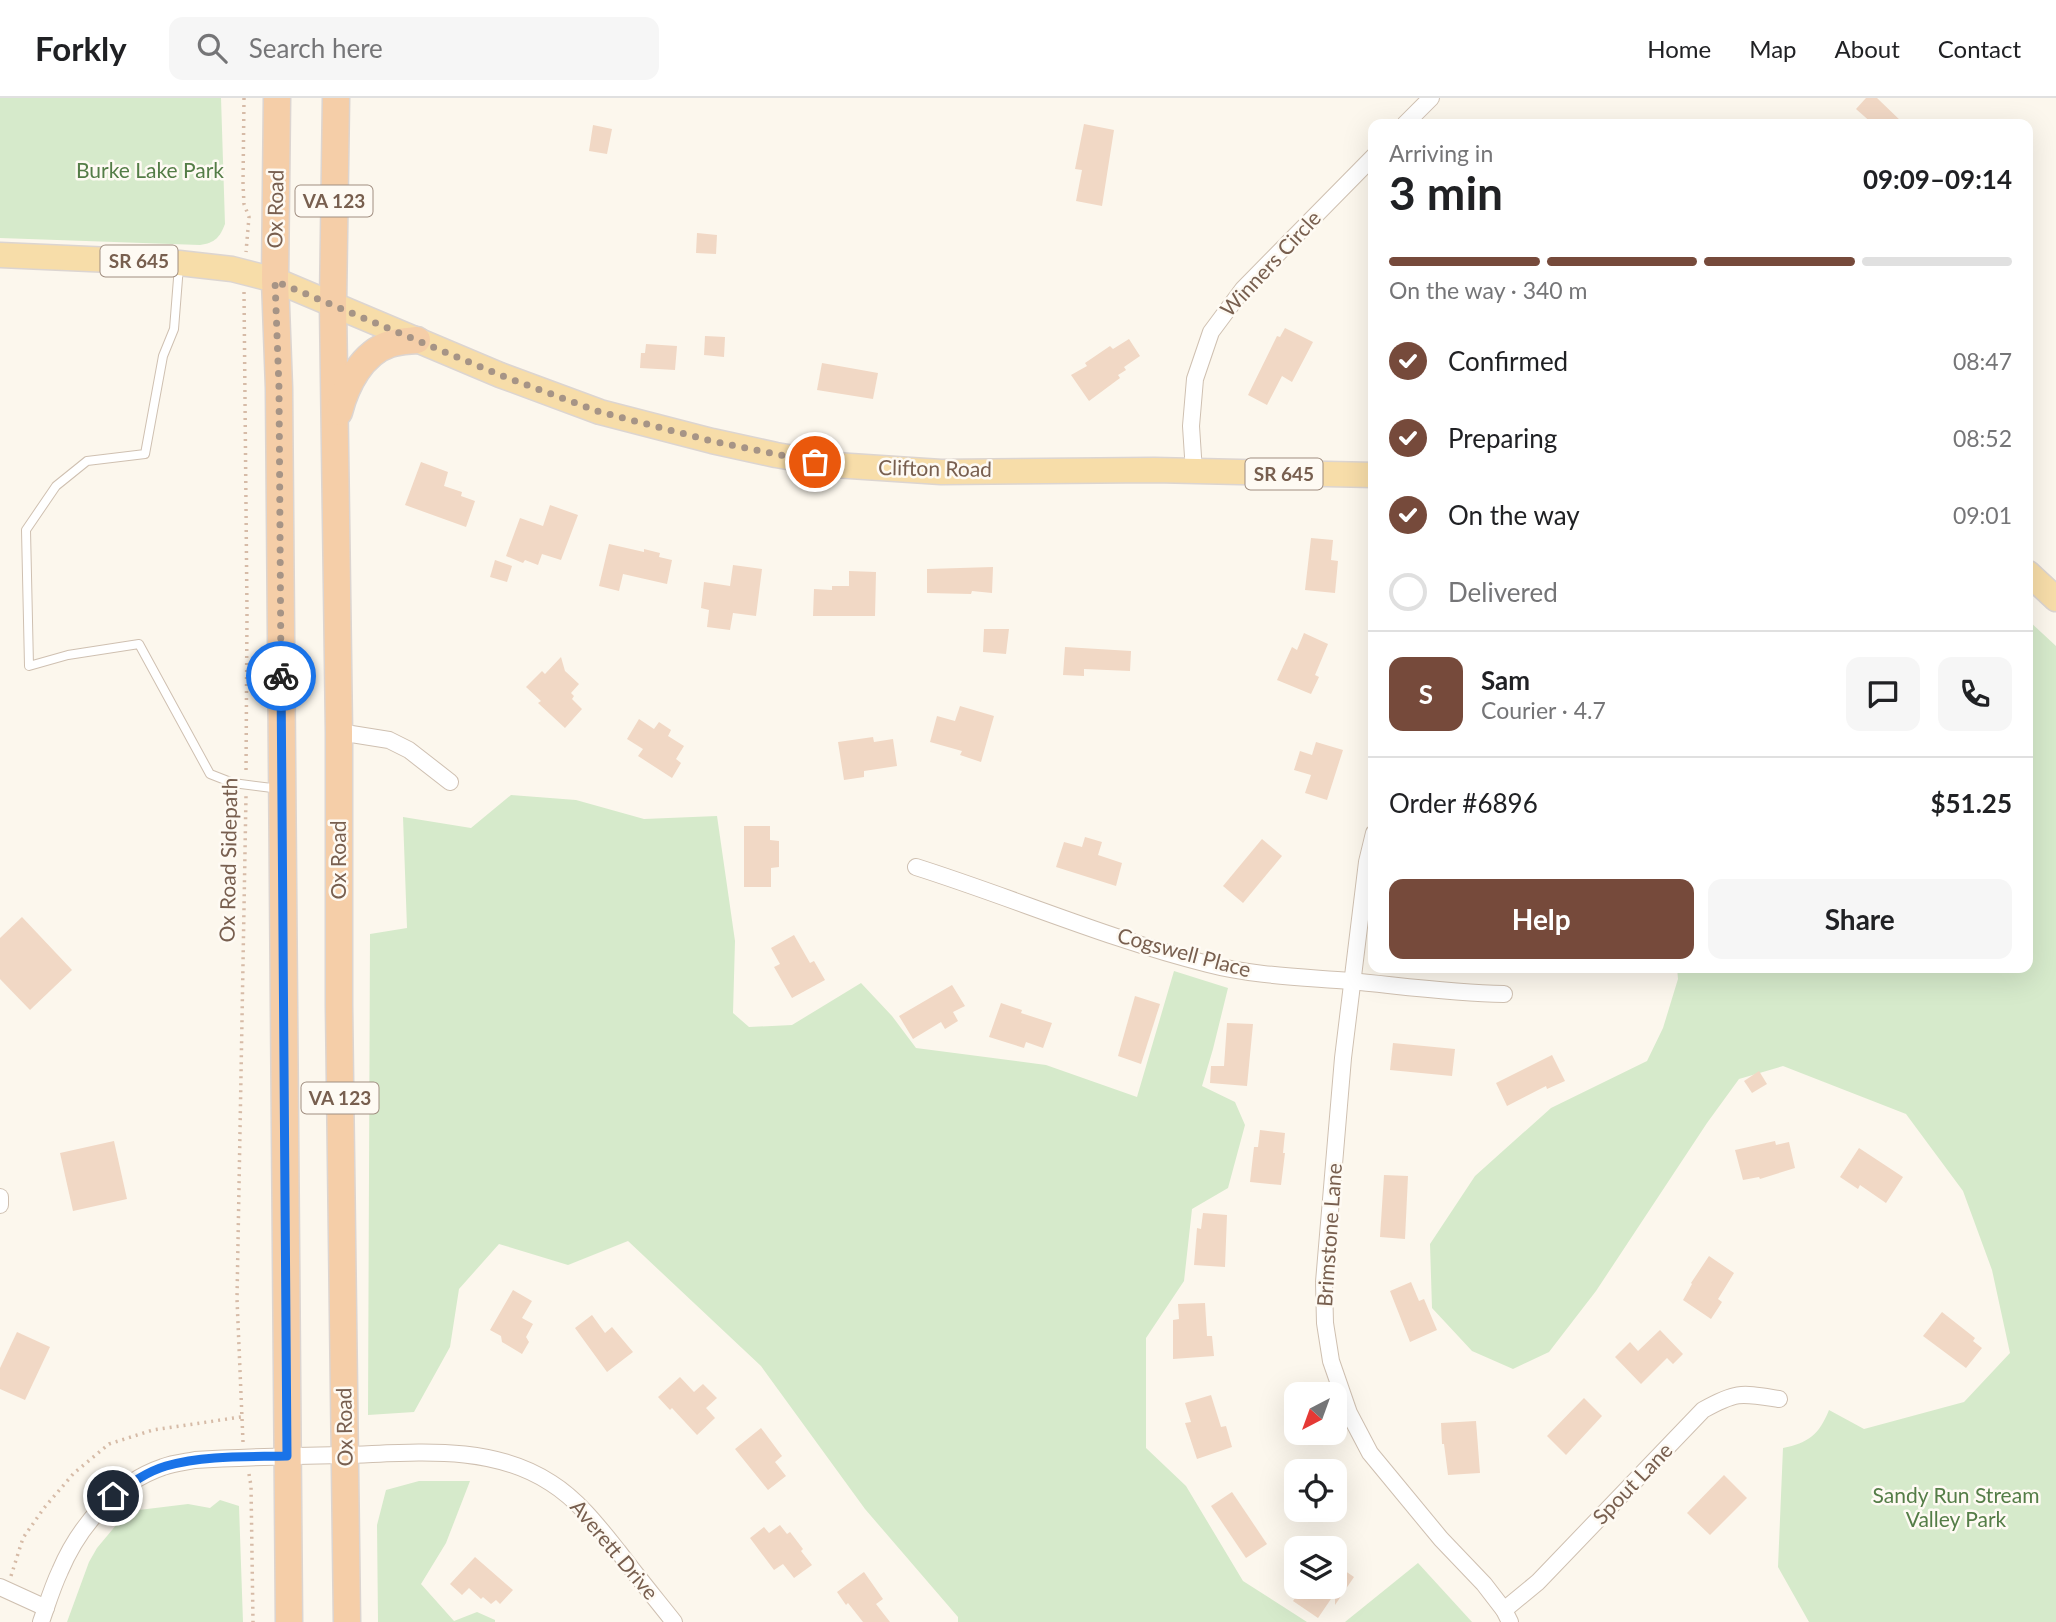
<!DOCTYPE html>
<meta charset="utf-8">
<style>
body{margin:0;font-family:Lato,sans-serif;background:#f6f6f6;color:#202124;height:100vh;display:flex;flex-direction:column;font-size:26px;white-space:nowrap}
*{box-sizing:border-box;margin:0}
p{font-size:23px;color:#757577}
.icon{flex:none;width:38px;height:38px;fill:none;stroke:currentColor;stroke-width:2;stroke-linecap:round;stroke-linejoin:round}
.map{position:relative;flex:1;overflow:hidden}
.panel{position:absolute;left:1368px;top:21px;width:665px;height:854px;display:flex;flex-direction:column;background:#fff;border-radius:14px;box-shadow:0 7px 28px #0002}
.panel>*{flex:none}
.needle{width:46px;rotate:221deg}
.tools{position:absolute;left:1284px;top:1284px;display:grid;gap:14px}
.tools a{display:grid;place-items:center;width:63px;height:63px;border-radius:14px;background:#fff;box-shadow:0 7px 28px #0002;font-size:35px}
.pin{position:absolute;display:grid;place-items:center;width:60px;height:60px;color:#fff;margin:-30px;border:4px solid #fff;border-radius:50%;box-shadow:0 2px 7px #0007}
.courier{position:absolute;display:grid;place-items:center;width:70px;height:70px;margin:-35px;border:5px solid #1a73e8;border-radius:50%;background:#fff;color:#222;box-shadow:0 2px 9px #0007}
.summary em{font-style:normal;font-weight:700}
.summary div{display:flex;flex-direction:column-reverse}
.summary{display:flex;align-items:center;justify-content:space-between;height:119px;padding:0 21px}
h1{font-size:46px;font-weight:700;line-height:52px}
.bar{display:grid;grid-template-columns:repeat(4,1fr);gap:10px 7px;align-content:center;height:84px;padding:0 21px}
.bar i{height:9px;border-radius:5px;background:#e0e0e0}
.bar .current{background:#764a3b}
.bar p{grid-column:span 4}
.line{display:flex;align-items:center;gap:18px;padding:0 21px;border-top:2px solid #e0e0e0}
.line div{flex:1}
.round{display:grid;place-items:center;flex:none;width:74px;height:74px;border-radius:14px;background:#f6f6f6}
ol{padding:0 21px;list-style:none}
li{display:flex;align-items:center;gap:21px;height:77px}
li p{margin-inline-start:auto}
li .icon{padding:7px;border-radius:50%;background:#764a3b;color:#fff;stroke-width:4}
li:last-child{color:#757577}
li i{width:38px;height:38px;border:4px solid #e0e0e0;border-radius:50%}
.cta{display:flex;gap:14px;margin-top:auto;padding:14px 21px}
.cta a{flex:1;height:80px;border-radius:14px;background:#764a3b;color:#fff;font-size:28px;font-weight:700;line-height:80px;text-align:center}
.cta a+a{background:#f6f6f6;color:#202124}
header{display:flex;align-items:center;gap:42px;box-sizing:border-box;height:98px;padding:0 35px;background:#fff;border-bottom:2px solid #e0e0e0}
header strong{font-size:33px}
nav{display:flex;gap:38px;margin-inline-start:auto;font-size:24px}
.search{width:490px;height:63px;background:#f6f6f6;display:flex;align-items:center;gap:18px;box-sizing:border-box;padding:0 24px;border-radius:14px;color:#757577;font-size:26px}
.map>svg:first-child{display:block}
.green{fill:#d6eacb}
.building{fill:#f1d8c5}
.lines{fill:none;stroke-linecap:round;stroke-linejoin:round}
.service-casing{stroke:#cfc0b1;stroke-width:10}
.minor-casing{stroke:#cfc0b1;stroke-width:18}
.primary-casing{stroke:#dcd5d1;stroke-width:27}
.trunk-casing{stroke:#dcd5d1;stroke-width:29}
.path{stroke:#d6bba7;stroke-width:3.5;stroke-dasharray:2 5;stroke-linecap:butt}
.service{stroke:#fff;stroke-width:8}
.minor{stroke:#fff;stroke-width:16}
.primary{stroke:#f7dda9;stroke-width:24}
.trunk{stroke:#f5cea8;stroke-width:26}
.done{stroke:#a69486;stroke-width:7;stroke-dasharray:0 12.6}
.route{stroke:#1a73e8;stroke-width:9}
.labels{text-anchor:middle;stroke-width:5;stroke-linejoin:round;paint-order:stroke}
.shield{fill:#fefaf3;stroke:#a08e80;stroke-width:2}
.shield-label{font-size:19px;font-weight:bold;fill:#785f4f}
.park-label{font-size:21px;fill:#547d47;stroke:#fefaf3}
.street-label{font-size:21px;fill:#785f4f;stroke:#fefaf3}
</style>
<header>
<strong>Forkly</strong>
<div class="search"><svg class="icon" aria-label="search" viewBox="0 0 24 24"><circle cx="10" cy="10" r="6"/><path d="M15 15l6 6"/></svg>Search here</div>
<nav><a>Home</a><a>Map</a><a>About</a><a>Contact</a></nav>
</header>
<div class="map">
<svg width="2056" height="1524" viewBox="0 0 2056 1524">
<rect width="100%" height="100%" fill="#fcf7ed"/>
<g class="green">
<path d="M0,0H221L225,126C220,139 215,145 200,147L0,140Z"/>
<path d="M2028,522L2056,548V1524H1809L1778,1469L1783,1350C1808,1345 1819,1337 1829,1312L1864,1331L1964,1304L2010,1255L1992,1172L1963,1093L1906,1016L1783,968L1739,981L1707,1025L1596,1193L1549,1254L1513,1271L1472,1253L1432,1210L1430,1146L1475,1078L1551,1010L1647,963L1663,930L1678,881L1677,870H2028Z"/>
<path d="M511,697L576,702L644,721L717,718L735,843L733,915L749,929L792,927L861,885L892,918L916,950L1046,967L1137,999L1174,873L1228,890L1213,951L1202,988L1235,1004L1245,1027L1228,1090L1192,1111L1184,1183L1146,1240V1350L1186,1388L1243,1483L1307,1524H958V1519L865,1411L761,1268L628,1143L568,1167L499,1146L459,1191L450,1249L414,1314L368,1317L370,836L407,830L403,719L471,730Z"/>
<path d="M419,1383H470L446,1445L421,1486L454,1523L477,1514L495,1522V1524H378L377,1427L386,1392Z"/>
<path d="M220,1402L239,1408L243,1524H67L89,1464L97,1450L117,1426L139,1412L188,1406L210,1410Z"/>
<path d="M1418,1465L1472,1524H1345Z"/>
</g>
<g class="building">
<path d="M1866,0H1877L1904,26H1873L1856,11Z"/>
<path d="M1084,26L1114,32L1102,108L1076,103L1082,72L1075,71Z"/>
<path d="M593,27L612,31L607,56L589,53Z"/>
<path d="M697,135L717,137L716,156L696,155Z"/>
<path d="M1285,230L1313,244L1292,284L1282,278L1267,307L1248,297L1277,238L1280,239Z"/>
<path d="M705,238L725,239L724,259L704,257Z"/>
<path d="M1129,241L1140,258L1124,269L1126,272L1118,277L1120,280L1089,303L1071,277L1087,268L1085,265L1110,248L1113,251Z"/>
<path d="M646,246L677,248L675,272L640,270L641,255H645Z"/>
<path d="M822,265L878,275L873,301L817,292Z"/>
<path d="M421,364L448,374L444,388L462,394L461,398L475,403L466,429L405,407Z"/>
<path d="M550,407L578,417L561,462L542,456L538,467L525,462L523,465L506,458L520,420L543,428Z"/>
<path d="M1311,440L1333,442L1331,462L1338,463L1335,495L1305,492Z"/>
<path d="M609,446L644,454V451L660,455L659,459L672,462L667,486L623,476L619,493L599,488Z"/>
<path d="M495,462L512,468L507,484L490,479Z"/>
<path d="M733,467L762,471L756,518L733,515L730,532L707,529L709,512L701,510L704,484L730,488Z"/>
<path d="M993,469L992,495L972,493L971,496L927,495V471Z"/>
<path d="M849,473L876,474L875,518H813L814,491L832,492V488H849Z"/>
<path d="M984,531H1009L1006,556L983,554Z"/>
<path d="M1304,535L1328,546L1315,577L1319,579L1311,596L1277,582L1292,549L1297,552Z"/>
<path d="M1065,549L1131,553L1130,573L1084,571V578L1063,577Z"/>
<path d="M561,559L565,573L579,586L571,595L574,598L572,601L582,611L565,630L538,605L541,603L526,589L542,573L545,576Z"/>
<path d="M960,608L994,618L981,664L960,657L962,653L930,644L937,618L955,623Z"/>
<path d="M639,621L654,631L659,624L671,632L668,638L684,648L676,661L681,665L672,680L638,658L643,651L627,641Z"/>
<path d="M873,639L874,644L893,641L897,668L864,673V679L844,682L838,644Z"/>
<path d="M1316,644L1343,652L1327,702L1305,695L1311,677L1294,672L1300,653L1312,657Z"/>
<path d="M744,728H770V742L779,743V769L771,770V789H744Z"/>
<path d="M1085,739L1102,744L1098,757L1122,765L1116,788L1056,769L1064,744L1082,749Z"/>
<path d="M1262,741L1282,758L1243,805L1223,788Z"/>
<path d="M22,819L72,872L30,912L0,881V840Z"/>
<path d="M794,837L810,865L814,863L825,882L792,900L774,869L780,866L771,850Z"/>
<path d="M952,887L965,908L953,914L958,923L945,931L941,924L913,941L899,918Z"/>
<path d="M1135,898L1160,906L1141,966L1118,958Z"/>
<path d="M1001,905L1022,912L1021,915L1052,925L1043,950L1026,944L1024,950L989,939Z"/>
<path d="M1227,925L1253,926L1247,988L1210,985L1211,968H1224Z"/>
<path d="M1393,945L1455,951L1452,978L1390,972Z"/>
<path d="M1552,957L1565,983L1547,991L1546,988L1507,1008L1496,985Z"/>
<path d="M1759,973L1767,986L1752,995L1744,983Z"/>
<path d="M1260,1032L1285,1035L1283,1055H1285L1281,1087L1250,1084L1254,1049H1258Z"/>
<path d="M114,1043L127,1101L73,1113L60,1055Z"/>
<path d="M1775,1043L1776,1047L1789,1044L1795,1070L1760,1081L1759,1079L1743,1082L1735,1052Z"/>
<path d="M1859,1050L1903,1079L1886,1105L1860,1087L1858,1091L1840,1079Z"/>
<path d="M1384,1077L1408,1078L1405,1141L1380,1139Z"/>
<path d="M1203,1115L1227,1117L1225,1169L1194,1167L1197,1130L1201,1131Z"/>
<path d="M1709,1158L1734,1175L1718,1201L1722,1204L1711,1221L1683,1202L1692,1186L1691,1185Z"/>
<path d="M1411,1184L1419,1203L1424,1201L1437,1232L1410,1244L1390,1193Z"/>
<path d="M513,1192L532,1203L522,1220L533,1226L526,1239L529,1244L522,1256L502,1244L501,1238L490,1232Z"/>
<path d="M1205,1205L1207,1238H1212L1214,1258L1173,1261V1222L1179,1221L1178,1206Z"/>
<path d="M1942,1214L1975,1240L1973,1243L1982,1250L1966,1270L1923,1238Z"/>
<path d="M592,1217L605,1235L612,1229L633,1254L607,1274L575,1230Z"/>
<path d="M1660,1232L1683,1256L1673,1266L1667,1260L1641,1286L1615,1259L1630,1244L1638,1253Z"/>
<path d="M17,1234L50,1249L25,1302L0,1291V1270Z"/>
<path d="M680,1279L694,1294L703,1286L717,1300L706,1310L715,1320L697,1337L672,1310L670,1312L658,1299Z"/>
<path d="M1211,1297L1221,1329L1226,1328L1232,1349L1197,1361L1185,1325L1191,1324L1185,1305Z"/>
<path d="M1584,1300L1602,1318L1566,1357L1547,1338Z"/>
<path d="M1476,1323L1480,1375L1448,1377L1444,1346H1442L1441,1325Z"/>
<path d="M761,1330L782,1358L775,1364L786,1378L768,1392L735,1351Z"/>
<path d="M1724,1377L1747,1400L1710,1437L1687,1415Z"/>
<path d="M1232,1394L1267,1446L1246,1460L1211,1408Z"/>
<path d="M780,1427L787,1436L790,1434L803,1451L801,1453L812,1467L794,1480L783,1466L774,1472L750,1440L764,1429L769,1435Z"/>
<path d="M475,1459L513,1492L500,1506L496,1502L491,1506L483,1499L481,1501L469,1490L462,1497L450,1486Z"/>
<path d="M1335,1466L1354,1479L1335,1507V1495L1318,1520L1293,1503L1303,1489H1335Z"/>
<path d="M864,1474L883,1501L876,1506L890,1524H863L848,1505L846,1507L837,1494Z"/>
</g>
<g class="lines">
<g class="service-casing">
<path id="service" d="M179,168L174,231L163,258L145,356L87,363L56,388L26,432L29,568L68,557L139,546L210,676L233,685L280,691"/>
</g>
<g class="minor-casing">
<g id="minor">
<path d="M1405,26L1431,0"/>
<path d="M1194,374L1191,328L1195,281L1211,234L1243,191L1374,58"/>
<path d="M339,634L389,642L409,652L450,684"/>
<path d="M1374,735L1367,764L1343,960L1324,1184L1325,1225L1331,1263L1349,1315L1370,1355L1441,1441L1484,1486L1504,1512L1510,1524"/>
<path d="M916,769C1014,800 1108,841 1208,866C1254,878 1303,879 1350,883C1402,888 1452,895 1504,896"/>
<path d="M0,1099V1107"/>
<path d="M0,1489L46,1510"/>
<path d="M1504,1512L1538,1484L1703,1312C1737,1293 1741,1295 1779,1301"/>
<path d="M41,1524C47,1507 52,1490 60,1473C79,1428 116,1385 163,1369C173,1365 185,1364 195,1362C245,1359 294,1358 344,1357C413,1355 490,1345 551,1385C578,1402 598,1428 618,1453C636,1477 655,1500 674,1524"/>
</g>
</g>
<g class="primary-casing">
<g id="primary">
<path d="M0,157L179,165L232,171L275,182L500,277L600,314L712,343L776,357L835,367L941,374L1154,372L1374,377"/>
<path d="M2028,475L2056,501"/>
</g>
</g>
<g class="trunk-casing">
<g id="trunk">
<path d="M277,0L275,182L279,290L289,1524"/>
<path d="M336,0L333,206L339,634V907L347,1524"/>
<path d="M339,314C346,287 362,255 390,246C399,243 408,243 417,242"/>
</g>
</g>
<g class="path">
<path d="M244,0L243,86L244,106L249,119L246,154"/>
<path d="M244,194L247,515L246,676"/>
<path d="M243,1344L237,1201L246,698"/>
<path d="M249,1376L251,1388L253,1524"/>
<path d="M11,1478L23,1440L44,1410L74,1375L109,1346L153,1332L241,1319"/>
</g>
<use href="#service" class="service"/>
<use href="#minor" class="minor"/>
<use href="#primary" class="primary"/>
<use href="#trunk" class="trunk"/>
</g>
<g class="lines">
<path class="done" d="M281,578L279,290L275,183L500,277L600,314L712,343L815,364"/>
<path class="route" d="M113,1398C130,1386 146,1374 166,1368C205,1357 247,1359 287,1358L281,578"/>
</g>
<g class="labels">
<g class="shield">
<rect x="295.5" y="87.5" width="77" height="31" rx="5"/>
<rect x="100.5" y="147.5" width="77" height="31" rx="5"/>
<rect x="1245.5" y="360.5" width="77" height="31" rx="5"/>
<rect x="301.5" y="984.5" width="77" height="31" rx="5"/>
</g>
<g class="shield-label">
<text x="334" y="110">VA 123</text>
<text x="139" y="170">SR 645</text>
<text x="1284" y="383">SR 645</text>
<text x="340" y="1007">VA 123</text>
</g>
<g class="park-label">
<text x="150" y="80">Burke Lake Park</text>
<text x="1956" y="1405">Sandy Run Stream<tspan x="1956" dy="24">Valley Park</tspan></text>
</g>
<g class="street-label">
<text transform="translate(276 111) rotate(-89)" y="7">Ox Road</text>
<text transform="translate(1271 166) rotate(-47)" y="7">Winners Circle</text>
<text transform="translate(935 371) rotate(1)" y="7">Clifton Road</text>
<text transform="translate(229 762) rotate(-89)" y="7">Ox Road Sidepath</text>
<text transform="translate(339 762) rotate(-90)" y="7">Ox Road</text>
<text transform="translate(1184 855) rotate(15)" y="7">Cogswell Place</text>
<text transform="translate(1330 1137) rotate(-86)" y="7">Brimstone Lane</text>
<text transform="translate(345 1329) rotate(-91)" y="7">Ox Road</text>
<text transform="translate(1633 1386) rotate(-46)" y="7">Spout Lane</text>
<text transform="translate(614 1452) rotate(50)" y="7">Averett Drive</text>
</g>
</g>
</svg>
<div class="tools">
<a><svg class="needle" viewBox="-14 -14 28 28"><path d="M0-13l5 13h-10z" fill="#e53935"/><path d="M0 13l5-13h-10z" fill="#757577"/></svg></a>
<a><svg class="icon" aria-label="locate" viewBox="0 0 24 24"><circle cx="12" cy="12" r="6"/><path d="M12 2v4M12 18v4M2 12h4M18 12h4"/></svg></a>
<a><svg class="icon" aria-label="layers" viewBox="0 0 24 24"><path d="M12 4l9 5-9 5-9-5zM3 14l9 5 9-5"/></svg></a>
</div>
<div class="pin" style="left:815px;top:364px;background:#ea580c"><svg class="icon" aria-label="bag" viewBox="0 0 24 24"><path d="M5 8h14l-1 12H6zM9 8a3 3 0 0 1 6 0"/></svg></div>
<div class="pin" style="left:113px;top:1398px;background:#1f2937"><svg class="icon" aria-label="home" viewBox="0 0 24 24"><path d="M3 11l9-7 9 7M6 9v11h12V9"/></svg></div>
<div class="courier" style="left:281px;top:578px"><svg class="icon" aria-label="bike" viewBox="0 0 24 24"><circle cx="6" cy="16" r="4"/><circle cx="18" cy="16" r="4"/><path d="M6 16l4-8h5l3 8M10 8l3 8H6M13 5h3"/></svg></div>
<section class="panel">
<div class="summary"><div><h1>3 min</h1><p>Arriving in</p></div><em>09:09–09:14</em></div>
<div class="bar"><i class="current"></i><i class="current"></i><i class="current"></i><i></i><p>On the way · 340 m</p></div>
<ol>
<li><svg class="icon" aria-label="check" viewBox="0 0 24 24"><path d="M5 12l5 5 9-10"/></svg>Confirmed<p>08:47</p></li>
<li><svg class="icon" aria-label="check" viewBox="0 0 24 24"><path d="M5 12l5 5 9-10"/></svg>Preparing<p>08:52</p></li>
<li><svg class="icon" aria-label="check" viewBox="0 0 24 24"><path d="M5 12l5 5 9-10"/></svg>On the way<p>09:01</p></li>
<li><i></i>Delivered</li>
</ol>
<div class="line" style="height:126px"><b class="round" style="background:#764a3b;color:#fff">S</b><div><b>Sam</b><p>Courier · 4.7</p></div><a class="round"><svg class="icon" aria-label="chat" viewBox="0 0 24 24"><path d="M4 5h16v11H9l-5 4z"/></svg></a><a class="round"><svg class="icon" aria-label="phone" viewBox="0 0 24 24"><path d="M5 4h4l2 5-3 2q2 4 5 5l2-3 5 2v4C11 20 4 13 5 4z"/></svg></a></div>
<div class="line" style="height:91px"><div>Order #6896</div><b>$51.25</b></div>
<div class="cta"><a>Help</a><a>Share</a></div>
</section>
</div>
